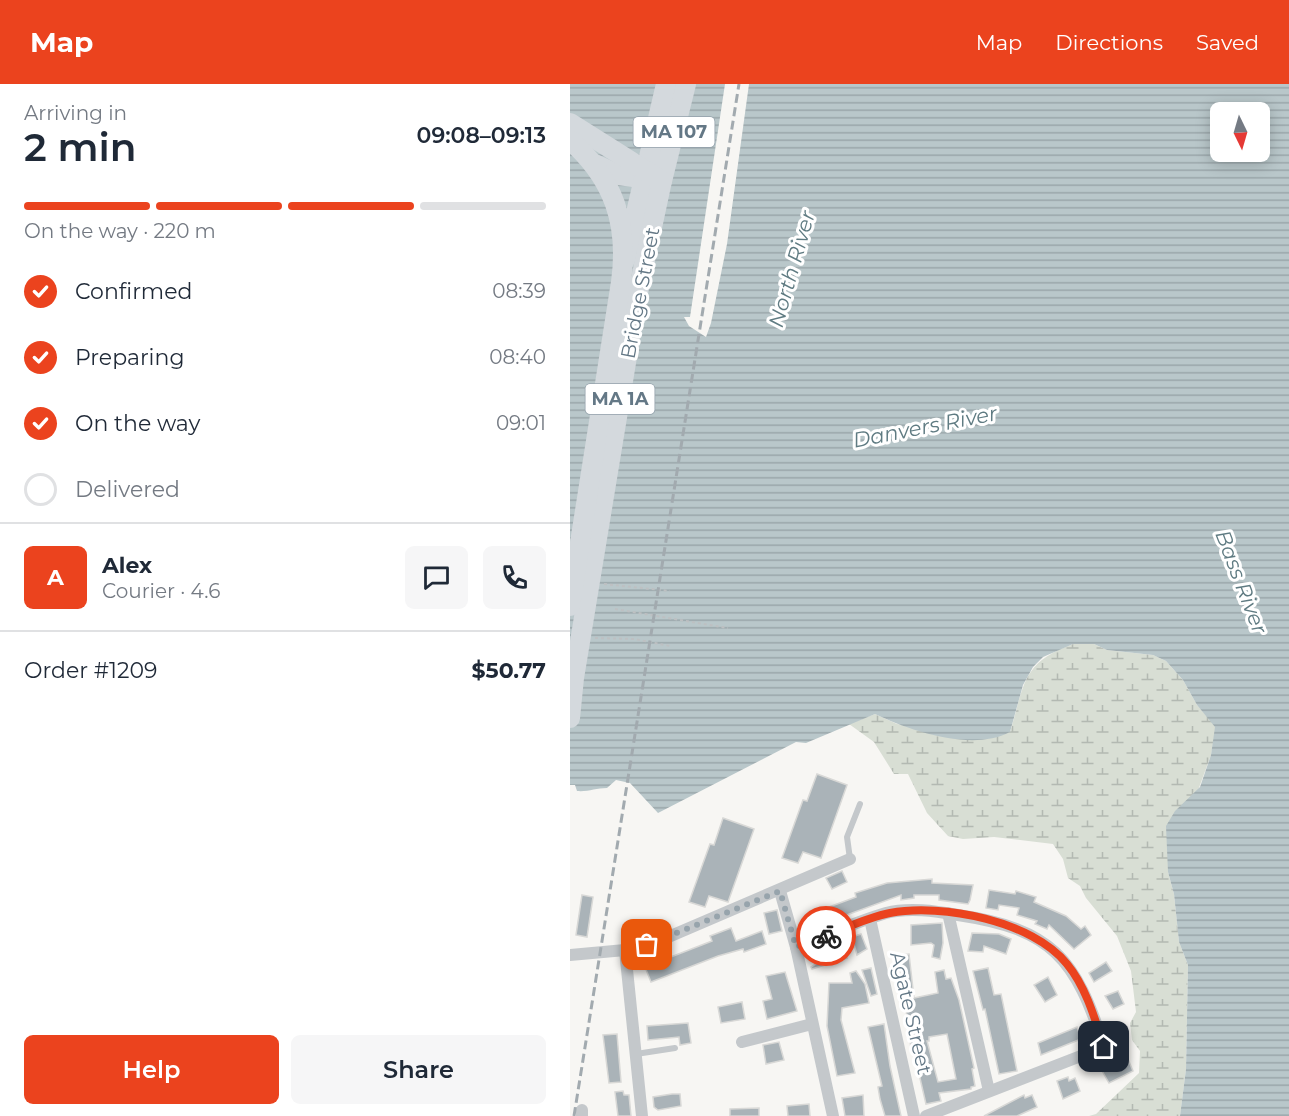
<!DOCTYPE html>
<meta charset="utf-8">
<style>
body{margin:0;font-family:Montserrat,sans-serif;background:#f6f6f7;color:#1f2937;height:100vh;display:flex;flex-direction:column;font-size:22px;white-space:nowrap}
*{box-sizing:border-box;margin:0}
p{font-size:20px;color:#747a83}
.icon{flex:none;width:33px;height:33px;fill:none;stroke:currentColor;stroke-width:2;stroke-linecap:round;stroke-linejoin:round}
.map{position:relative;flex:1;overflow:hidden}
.side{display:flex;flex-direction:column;background:#fff;width:570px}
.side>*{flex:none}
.needle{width:39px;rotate:175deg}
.tools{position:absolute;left:640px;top:18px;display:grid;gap:12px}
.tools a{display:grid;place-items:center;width:60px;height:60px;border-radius:9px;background:#fff;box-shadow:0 3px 15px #0003;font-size:30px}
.pin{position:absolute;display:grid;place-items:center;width:51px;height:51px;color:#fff;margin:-26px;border-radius:12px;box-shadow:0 3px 9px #0006}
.courier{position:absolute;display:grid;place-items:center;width:60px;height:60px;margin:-30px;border:4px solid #eb431e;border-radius:50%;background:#fff;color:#222;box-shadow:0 2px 8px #0007}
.headline em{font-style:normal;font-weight:600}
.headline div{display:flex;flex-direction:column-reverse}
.headline{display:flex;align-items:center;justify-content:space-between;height:102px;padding:0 24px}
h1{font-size:39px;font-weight:600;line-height:45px}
.bar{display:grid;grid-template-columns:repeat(4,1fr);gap:9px 6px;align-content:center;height:72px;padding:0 24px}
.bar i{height:8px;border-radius:4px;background:#e0e1e3}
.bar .on{background:#eb431e}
.bar p{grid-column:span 4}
.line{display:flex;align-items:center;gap:15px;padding:0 24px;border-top:2px solid #e0e1e3}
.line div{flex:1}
.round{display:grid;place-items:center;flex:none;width:63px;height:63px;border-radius:9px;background:#f6f6f7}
ol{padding:0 24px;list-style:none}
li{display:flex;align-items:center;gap:18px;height:66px}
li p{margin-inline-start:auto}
li .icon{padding:6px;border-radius:50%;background:#eb431e;color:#fff;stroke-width:4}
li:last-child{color:#747a83}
li i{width:33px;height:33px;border:3px solid #e0e1e3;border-radius:50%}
.cta{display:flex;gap:12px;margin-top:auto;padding:12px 24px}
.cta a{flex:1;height:69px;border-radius:9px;background:#eb431e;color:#fff;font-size:24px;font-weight:600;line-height:69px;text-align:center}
.cta a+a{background:#f6f6f7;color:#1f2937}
header{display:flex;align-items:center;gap:36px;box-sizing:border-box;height:84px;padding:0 30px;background:#eb431e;color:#fff}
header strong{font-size:28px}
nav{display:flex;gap:33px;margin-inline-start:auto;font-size:21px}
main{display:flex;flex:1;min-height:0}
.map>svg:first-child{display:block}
.wetland{fill:url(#wetland-marsh)}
.water{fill:url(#water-rules);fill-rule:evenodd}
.building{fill:#aab3b8;stroke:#d8d8d6;stroke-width:1.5;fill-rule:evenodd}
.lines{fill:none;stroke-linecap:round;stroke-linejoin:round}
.path{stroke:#bdc0c2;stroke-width:2;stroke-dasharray:3 3;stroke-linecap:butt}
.service{stroke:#c4c8cb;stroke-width:6}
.minor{stroke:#c4c8cb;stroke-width:12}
.primary{stroke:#d4d9dd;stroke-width:20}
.trunk{stroke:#d4d9dd;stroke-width:20}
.rail{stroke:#a2aaaf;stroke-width:3;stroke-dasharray:9 4.5;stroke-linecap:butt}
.done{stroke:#97a4ac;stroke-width:6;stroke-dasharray:0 10.8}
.route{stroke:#eb431e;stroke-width:8}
.labels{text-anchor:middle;stroke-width:6;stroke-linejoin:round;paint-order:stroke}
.shield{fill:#fff;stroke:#92a0aa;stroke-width:1.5}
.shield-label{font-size:18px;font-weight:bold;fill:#647886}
.street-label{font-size:20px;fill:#647886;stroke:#fff}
.water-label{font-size:21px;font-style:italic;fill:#5f7b82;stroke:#fff}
</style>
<header>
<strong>Map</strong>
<nav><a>Map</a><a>Directions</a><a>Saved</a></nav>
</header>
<main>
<section class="side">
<div class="headline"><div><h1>2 min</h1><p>Arriving in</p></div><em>09:08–09:13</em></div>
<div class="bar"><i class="on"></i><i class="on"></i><i class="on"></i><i></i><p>On the way · 220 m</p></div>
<ol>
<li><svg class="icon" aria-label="check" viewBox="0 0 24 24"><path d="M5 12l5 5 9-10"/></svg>Confirmed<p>08:39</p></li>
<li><svg class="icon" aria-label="check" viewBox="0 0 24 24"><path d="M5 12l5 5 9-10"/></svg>Preparing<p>08:40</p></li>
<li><svg class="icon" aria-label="check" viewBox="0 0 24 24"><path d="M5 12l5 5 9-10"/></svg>On the way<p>09:01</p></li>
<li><i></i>Delivered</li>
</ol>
<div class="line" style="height:108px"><b class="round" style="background:#eb431e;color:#fff">A</b><div><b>Alex</b><p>Courier · 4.6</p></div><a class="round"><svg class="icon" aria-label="chat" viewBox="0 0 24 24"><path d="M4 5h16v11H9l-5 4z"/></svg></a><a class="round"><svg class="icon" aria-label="phone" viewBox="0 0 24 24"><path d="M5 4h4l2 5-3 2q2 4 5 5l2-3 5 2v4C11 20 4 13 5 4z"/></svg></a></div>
<div class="line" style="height:78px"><div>Order #1209</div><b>$50.77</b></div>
<div class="cta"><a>Help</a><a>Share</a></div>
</section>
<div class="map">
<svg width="719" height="1032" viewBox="0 0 719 1032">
<defs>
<pattern id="wetland-marsh" width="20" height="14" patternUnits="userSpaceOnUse" patternTransform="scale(1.5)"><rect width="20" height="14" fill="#d8ded4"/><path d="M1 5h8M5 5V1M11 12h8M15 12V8" fill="none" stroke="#b3b9b2"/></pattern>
<pattern id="water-rules" width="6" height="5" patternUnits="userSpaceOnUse" patternTransform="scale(1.5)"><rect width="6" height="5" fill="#b9c7ca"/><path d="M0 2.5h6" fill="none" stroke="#9aa6aa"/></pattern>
</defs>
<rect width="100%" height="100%" fill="#f7f6f3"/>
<path class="wetland" d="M503,560H524L537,566L583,571L596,577L613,596L627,621L646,643L641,671L598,788L604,810L609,858L618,881L616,985L610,1032H519L526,1030L569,989L570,967L562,956L560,939L566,928L561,887L547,852L516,814L510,802L498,794L493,775L483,760L424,753L393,755L378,752L357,729L338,690H324L304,658L279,640L305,630L327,640L404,656L440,648C455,600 451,579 503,560Z"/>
<path class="water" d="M0,0H155L120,233H114L119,242L136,253L141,239L157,160L179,0H719V1032H610L616,985L618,881L609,858L604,810L598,788L596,742L605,727L630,703L641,671L645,643L627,621L613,596L596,577L583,571L537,566L524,560H503L473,573L463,583L453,601L440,648C402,668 341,647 305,630L236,659L226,658L88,729L60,699L46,696L37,704C26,704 18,708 7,707L5,701H0ZM651,28H690V68H651Z"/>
<g class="building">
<path d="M247,690L277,701L251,774L233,768L228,779L212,774L233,716L237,717Z"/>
<path d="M153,734L184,745L158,818L139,812L135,823L119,818L140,760L144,761Z"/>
<path d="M272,787L277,798L262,805L256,794Z"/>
<path d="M362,795V799L403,801L400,816L398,820L369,816V811H344V814L331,816V811L244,843L240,830L286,813L285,809L317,799Z"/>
<path d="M419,806L445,810L446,807L466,813L464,818L496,832L511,845L515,842L521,851L504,865L479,841L477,845L465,840L467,837L447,831L449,824L429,821L428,826L416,824Z"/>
<path d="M12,811L23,813L17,853L6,851Z"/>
<path d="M207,826L212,847L199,850L194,829Z"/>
<path d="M372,839L373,859L370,875L362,873L364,861L361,859L341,861V841Z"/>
<path d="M161,844L166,857L192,847L196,860L174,868L173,865L148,872L81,898L75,883L142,857L140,852Z"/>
<path d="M402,849L429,850L441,855L436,870L414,862L413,868L398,867Z"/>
<path d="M291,850L297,865L287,871L282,853Z"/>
<path d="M270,864L277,874L242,885L241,883Z"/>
<path d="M339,870L344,914L368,909L365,888L374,886L376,895L381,894L389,916L404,984L402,985L405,1002L401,1003V1005L369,1009L371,1017L356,1020L343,964H341L331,887L326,888L324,872ZM377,950L386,995L368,998L357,957H359V953Z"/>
<path d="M536,878L542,887L524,898L519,889Z"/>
<path d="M301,884L307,910L301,912L292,886Z"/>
<path d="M418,884L424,911L431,910L447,987L429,990L415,925L413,926L403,887Z"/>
<path d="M286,887L295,900L299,919L272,924L271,936L285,989L267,992L257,942L259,899H282L280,889Z"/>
<path d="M215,888L227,927L197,935L193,917L202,915L196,892Z"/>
<path d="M478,893L487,911L475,918L464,901Z"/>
<path d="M548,907L554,920L543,925L535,912Z"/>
<path d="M172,918L175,935L151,939L148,923Z"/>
<path d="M118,939L121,959L110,961L109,953L78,956L77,942Z"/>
<path d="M314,940L320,982L331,1032H315L310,1015L308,1003L312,1002L298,943Z"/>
<path d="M507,943L511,955L471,971L468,959Z"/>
<path d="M47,950L51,998L39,999L33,951Z"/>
<path d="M209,958L214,976L196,980L193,961Z"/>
<path d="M540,973L541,977L557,973L563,987L539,999L527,978Z"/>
<path d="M498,993L499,997L505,994L510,1007L493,1015L487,997Z"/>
<path d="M53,1007L54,1011H59L61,1032H48L45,1008Z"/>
<path d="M102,1010H110L111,1022L88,1026L84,1023L83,1013Z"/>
<path d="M293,1011L294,1032H275L272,1014Z"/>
<path d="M454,1011L455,1014L462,1011L467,1023L447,1032H414Z"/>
<path d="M239,1020L240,1032H218L217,1022Z"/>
<path d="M189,1024V1032H160V1025Z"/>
</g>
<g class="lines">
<g class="path">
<path d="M34,500L100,507"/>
<path d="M45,525L158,544"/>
<path d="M25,554L64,555L100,562"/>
</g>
<g class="service">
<path d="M280,775L277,753L290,720"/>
<path d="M66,970L105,964"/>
</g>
<g class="minor">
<path d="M210,807L226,863L263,1032"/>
<path d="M378,829L419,1007"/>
<path d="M300,835L344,1032"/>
<path d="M226,863C255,852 285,838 316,829C339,823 365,827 388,831C482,845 506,874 534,963L356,1032"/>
<path d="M55,866L72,1032"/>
<path d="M0,871L55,866L89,857L280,775"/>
<path d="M172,958L242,940"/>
<path d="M12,1032V1026"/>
</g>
<g class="primary">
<path d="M25,80L49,91L92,97L116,0"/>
<path d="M55,176L96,0"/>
</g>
<g class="trunk">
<path d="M0,39L92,97L66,218L4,594L0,634"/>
<path d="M0,56C44,95 59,140 51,198L0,522"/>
</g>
<path class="rail" d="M4,1032L169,0"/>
</g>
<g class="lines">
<path class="done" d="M77,861L210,807L226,863L256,852"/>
<path class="route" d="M256,852C276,844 298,833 320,829C372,819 463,837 497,880C516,903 525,935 534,963"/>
</g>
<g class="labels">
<g class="shield">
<rect x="63.5" y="33" width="81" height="30" rx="4.5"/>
<rect x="15.5" y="300" width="69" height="30" rx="4.5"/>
</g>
<g class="shield-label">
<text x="104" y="54">MA 107</text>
<text x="50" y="321">MA 1A</text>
</g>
<g class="street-label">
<text transform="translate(70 209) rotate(-79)" y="7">Bridge Street</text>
<text transform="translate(341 929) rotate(77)" y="7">Agate Street</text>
</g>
<g class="water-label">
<text transform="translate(222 185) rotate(-74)" y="7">North River</text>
<text transform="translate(355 343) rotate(-11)" y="7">Danvers River</text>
<text transform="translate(671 498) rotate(69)" y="7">Bass River</text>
</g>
</g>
</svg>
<div class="tools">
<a><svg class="needle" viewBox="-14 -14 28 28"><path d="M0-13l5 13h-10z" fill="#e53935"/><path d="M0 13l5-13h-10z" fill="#747a83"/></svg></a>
</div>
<div class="pin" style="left:77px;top:861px;background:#ea580c"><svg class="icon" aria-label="bag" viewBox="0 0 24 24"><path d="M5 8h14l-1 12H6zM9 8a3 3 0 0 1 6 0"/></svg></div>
<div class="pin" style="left:534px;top:963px;background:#1f2937"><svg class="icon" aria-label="home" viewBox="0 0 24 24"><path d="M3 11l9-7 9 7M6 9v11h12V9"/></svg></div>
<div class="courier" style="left:256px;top:852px"><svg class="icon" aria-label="bike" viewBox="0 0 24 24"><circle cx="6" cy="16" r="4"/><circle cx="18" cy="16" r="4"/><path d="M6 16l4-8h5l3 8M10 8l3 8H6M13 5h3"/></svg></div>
</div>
</main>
